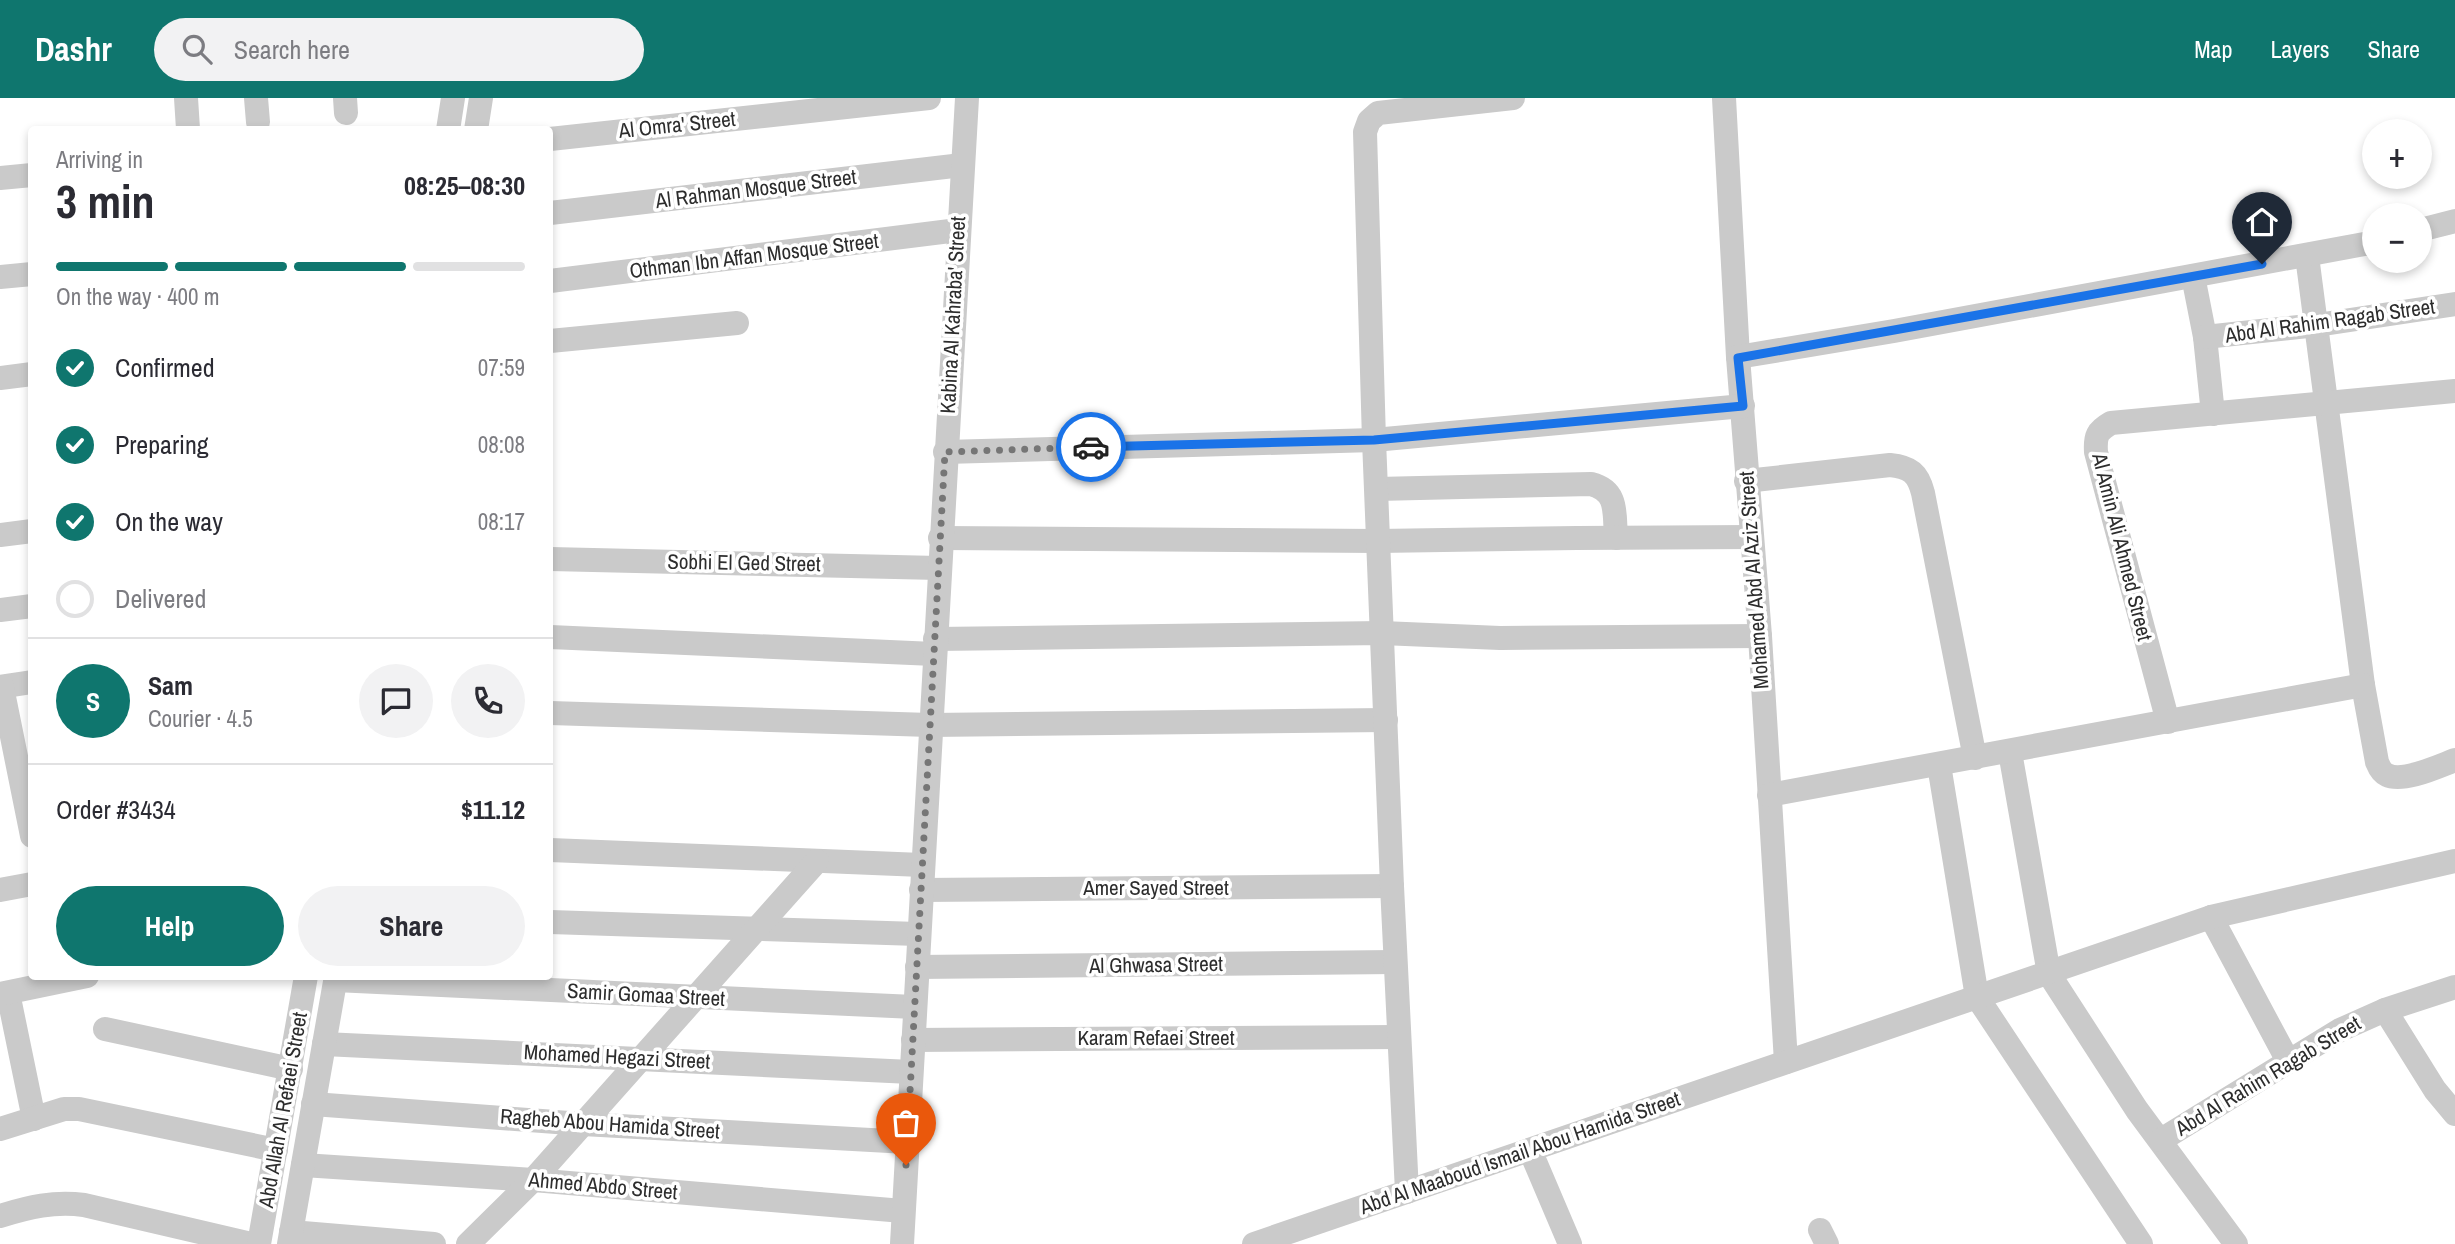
<!DOCTYPE html>
<meta charset="utf-8">
<style>
body{margin:0;font-family:"Archivo Narrow",sans-serif;background:#f2f2f3;color:#2b2b33;height:100vh;display:flex;flex-direction:column;font-size:26px;white-space:nowrap}
*{box-sizing:border-box;margin:0}
p{font-size:23px;color:#7c7c81}
.icon{flex:none;width:38px;height:38px;fill:none;stroke:currentColor;stroke-width:2;stroke-linecap:round;stroke-linejoin:round}
.map{position:relative;flex:1;overflow:hidden}
.drawer{position:absolute;left:28px;top:28px;width:525px;height:854px;display:flex;flex-direction:column;background:#fff;border-radius:7px;box-shadow:0 4px 10px #0003}
.drawer>*{flex:none}
.fabs{position:absolute;left:2362px;top:21px;display:grid;gap:14px}
.fabs a{display:grid;place-items:center;width:70px;height:70px;border-radius:50%;background:#fff;box-shadow:0 4px 10px #0003;font-size:35px}
.pin{position:absolute;display:grid;place-items:center;width:60px;height:60px;color:#fff;margin:-72px -30px;border-radius:50% 50% 50% 0;rotate:-45deg;box-shadow:0 0 7px #0007}
.pin .icon{rotate:45deg}
.courier{position:absolute;display:grid;place-items:center;width:70px;height:70px;margin:-35px;border:5px solid #1a73e8;border-radius:50%;background:#fff;color:#222;box-shadow:0 2px 9px #0007}
.summary em{font-style:normal;font-weight:700}
.summary div{display:flex;flex-direction:column-reverse}
.summary{display:flex;align-items:center;justify-content:space-between;height:119px;padding:0 28px}
h1{font-size:46px;font-weight:700;line-height:52px}
.bar{display:grid;grid-template-columns:repeat(4,1fr);gap:10px 7px;align-content:center;height:84px;padding:0 28px}
.bar i{height:9px;border-radius:5px;background:#e1e1e2}
.bar .selected{background:#0f766e}
.bar p{grid-column:span 4}
.line{display:flex;align-items:center;gap:18px;padding:0 28px;border-top:2px solid #e1e1e2}
.line div{flex:1}
.round{display:grid;place-items:center;flex:none;width:74px;height:74px;border-radius:37px;background:#f2f2f3}
ol{padding:0 28px;list-style:none}
li{display:flex;align-items:center;gap:21px;height:77px}
li p{margin-inline-start:auto}
li .icon{padding:7px;border-radius:50%;background:#0f766e;color:#fff;stroke-width:4}
li:last-child{color:#7c7c81}
li i{width:38px;height:38px;border:4px solid #e1e1e2;border-radius:50%}
.primary-button{display:flex;gap:14px;margin-top:auto;padding:14px 28px}
.primary-button a{flex:1;height:80px;border-radius:42px;background:#0f766e;color:#fff;font-size:28px;font-weight:700;line-height:80px;text-align:center}
.primary-button a+a{background:#f2f2f3;color:#2b2b33}
header{display:flex;align-items:center;gap:42px;box-sizing:border-box;height:98px;padding:0 35px;background:#0f766e;color:#fff}
header strong{font-size:33px}
nav{display:flex;gap:38px;margin-inline-start:auto;font-size:24px}
.search{width:490px;height:63px;background:#f2f2f3;display:flex;align-items:center;gap:18px;box-sizing:border-box;padding:0 24px;border-radius:38px;color:#7c7c81;font-size:26px}
.map>svg:first-child{display:block}
.lines{fill:none;stroke-linecap:round;stroke-linejoin:round}
.minor{stroke:#cacaca;stroke-width:24}
.done{stroke:#767676;stroke-width:7;stroke-dasharray:0 12.6}
.route{stroke:#1a73e8;stroke-width:9}
.labels{text-anchor:middle;stroke-width:7;stroke-linejoin:round;paint-order:stroke}
.street-label{font-size:21px;fill:#2d2d2d;stroke:#fff}
</style>
<header>
<strong>Dashr</strong>
<div class="search"><svg class="icon" aria-label="search" viewBox="0 0 24 24"><circle cx="10" cy="10" r="6"/><path d="M15 15l6 6"/></svg>Search here</div>
<nav><a>Map</a><a>Layers</a><a>Share</a></nav>
</header>
<div class="map">
<svg width="2455" height="1146" viewBox="0 0 2455 1146">
<rect width="100%" height="100%" fill="#fff"/>
<g class="lines">
<g class="minor">
<path d="M186,0L188,31"/>
<path d="M256,0L258,24"/>
<path d="M345,0L346,15"/>
<path d="M1724,0L1738,259L1760,538L1786,964"/>
<path d="M448,32L453,0"/>
<path d="M476,32L481,0"/>
<path d="M550,41L929,0"/>
<path d="M0,80L32,77"/>
<path d="M550,115L962,67"/>
<path d="M2420,132L2455,123"/>
<path d="M2307,158L2363,587L2377,664C2379,669 2382,675 2387,677C2403,685 2439,668 2455,662"/>
<path d="M2193,178L2205,239L2213,316"/>
<path d="M0,179L32,176"/>
<path d="M550,183L958,132"/>
<path d="M2205,239L2317,227L2455,206"/>
<path d="M550,243L737,225"/>
<path d="M1738,259L1894,233L2375,144"/>
<path d="M0,280L32,276"/>
<path d="M945,354L1374,342L1743,308"/>
<path d="M1746,383L1890,367C1910,369 1918,375 1923,395L1975,660"/>
<path d="M1377,391L1591,386C1619,393 1614,416 1616,440"/>
<path d="M0,437L32,433"/>
<path d="M940,440L1378,443L1577,440L1752,439"/>
<path d="M550,461L939,470"/>
<path d="M0,512L32,508"/>
<path d="M550,539L934,556"/>
<path d="M935,541L1382,535L1500,540L1760,538"/>
<path d="M0,589L32,584"/>
<path d="M2,589L32,738"/>
<path d="M550,615L930,627L1386,622"/>
<path d="M2168,624L2096,354C2095,338 2097,333 2111,325L2455,293"/>
<path d="M2010,654L2049,876L2137,1012L2236,1146"/>
<path d="M1939,667L1977,899L2141,1146"/>
<path d="M1769,697L2363,587"/>
<path d="M550,752L922,767"/>
<path d="M0,792L32,786"/>
<path d="M921,792L1392,788"/>
<path d="M2211,819L2288,963"/>
<path d="M550,824L918,836"/>
<path d="M917,869L1395,864"/>
<path d="M335,882L914,909"/>
<path d="M8,895L34,1021"/>
<path d="M0,896L87,878"/>
<path d="M2385,912L2435,992L2455,1016"/>
<path d="M105,931L291,971"/>
<path d="M913,942L1399,939"/>
<path d="M324,946L911,974"/>
<path d="M313,1006L583,1026L907,1044"/>
<path d="M0,1031L64,1011H79L276,1052"/>
<path d="M2161,1042L2340,932L2385,912L2455,889"/>
<path d="M1530,1052L1570,1146"/>
<path d="M303,1067L533,1082L903,1113"/>
<path d="M1407,1094L1392,788L1374,342L1365,34L1369,23L1378,15L1513,0"/>
<path d="M0,1118C29,1109 54,1103 84,1107L251,1146"/>
<path d="M1820,1132L1827,1146"/>
<path d="M291,1134L434,1146"/>
<path d="M259,1146L306,878"/>
<path d="M289,1146L336,878"/>
<path d="M468,1146L533,1082L817,763"/>
<path d="M902,1146L967,0"/>
<path d="M1254,1146L2211,819L2455,763"/>
</g>
</g>
<g class="lines">
<path class="done" d="M906,1067L945,354L1091,349"/>
<path class="route" d="M1091,349L1374,342L1743,308L1738,260L2262,166"/>
</g>
<g class="labels">
<g class="street-label">
<text transform="translate(677 27) rotate(-6)" y="7">Al Omra' Street</text>
<text transform="translate(756 91) rotate(-7)" y="7">Al Rahman Mosque Street</text>
<text transform="translate(754 158) rotate(-7)" y="7">Othman Ibn Affan Mosque Street</text>
<text transform="translate(953 217) rotate(-87)" y="7">Kabina Al Kahraba' Street</text>
<text transform="translate(2330 223) rotate(-8)" y="7">Abd Al Rahim Ragab Street</text>
<text transform="translate(2122 449) rotate(76)" y="7">Al Amin Ali Ahmed Street</text>
<text transform="translate(744 465) rotate(1)" y="7">Sobhi El Ged Street</text>
<text transform="translate(1754 482) rotate(-94)" y="7">Mohamed Abd Al Aziz Street</text>
<text x="1156" y="797">Amer Sayed Street</text>
<text transform="translate(1156 867) rotate(-1)" y="7">Al Ghwasa Street</text>
<text transform="translate(646 897) rotate(3)" y="7">Samir Gomaa Street</text>
<text x="1156" y="947">Karam Refaei Street</text>
<text transform="translate(617 959) rotate(3)" y="7">Mohamed Hegazi Street</text>
<text transform="translate(2268 978) rotate(-31)" y="7">Abd Al Rahim Ragab Street</text>
<text transform="translate(283 1012) rotate(-80)" y="7">Abd Allah Al Refaei Street</text>
<text transform="translate(610 1026) rotate(4)" y="7">Ragheb Abou Hamida Street</text>
<text transform="translate(1520 1055) rotate(-19)" y="7">Abd Al Maaboud Ismail Abou Hamida Street</text>
<text transform="translate(603 1088) rotate(5)" y="7">Ahmed Abdo Street</text>
</g>
</g>
</svg>
<div class="fabs">
<a>+</a>
<a>−</a>
</div>
<div class="pin" style="left:906px;top:1067px;background:#ea580c"><svg class="icon" aria-label="bag" viewBox="0 0 24 24"><path d="M5 8h14l-1 12H6zM9 8a3 3 0 0 1 6 0"/></svg></div>
<div class="pin" style="left:2262px;top:166px;background:#1f2937"><svg class="icon" aria-label="home" viewBox="0 0 24 24"><path d="M3 11l9-7 9 7M6 9v11h12V9"/></svg></div>
<div class="courier" style="left:1091px;top:349px"><svg class="icon" aria-label="car" viewBox="0 0 24 24"><path d="M5 17H2v-5l4-1 3-4h7l3 4 3 1v5h-3M9 17h6M6 11h13"/><circle cx="7" cy="17" r="2"/><circle cx="17" cy="17" r="2"/></svg></div>
<section class="drawer">
<div class="summary"><div><h1>3 min</h1><p>Arriving in</p></div><em>08:25–08:30</em></div>
<div class="bar"><i class="selected"></i><i class="selected"></i><i class="selected"></i><i></i><p>On the way · 400 m</p></div>
<ol>
<li><svg class="icon" aria-label="check" viewBox="0 0 24 24"><path d="M5 12l5 5 9-10"/></svg>Confirmed<p>07:59</p></li>
<li><svg class="icon" aria-label="check" viewBox="0 0 24 24"><path d="M5 12l5 5 9-10"/></svg>Preparing<p>08:08</p></li>
<li><svg class="icon" aria-label="check" viewBox="0 0 24 24"><path d="M5 12l5 5 9-10"/></svg>On the way<p>08:17</p></li>
<li><i></i>Delivered</li>
</ol>
<div class="line" style="height:126px"><b class="round" style="background:#0f766e;color:#fff">S</b><div><b>Sam</b><p>Courier · 4.5</p></div><a class="round"><svg class="icon" aria-label="chat" viewBox="0 0 24 24"><path d="M4 5h16v11H9l-5 4z"/></svg></a><a class="round"><svg class="icon" aria-label="phone" viewBox="0 0 24 24"><path d="M5 4h4l2 5-3 2q2 4 5 5l2-3 5 2v4C11 20 4 13 5 4z"/></svg></a></div>
<div class="line" style="height:91px"><div>Order #3434</div><b>$11.12</b></div>
<div class="primary-button"><a>Help</a><a>Share</a></div>
</section>
</div>
